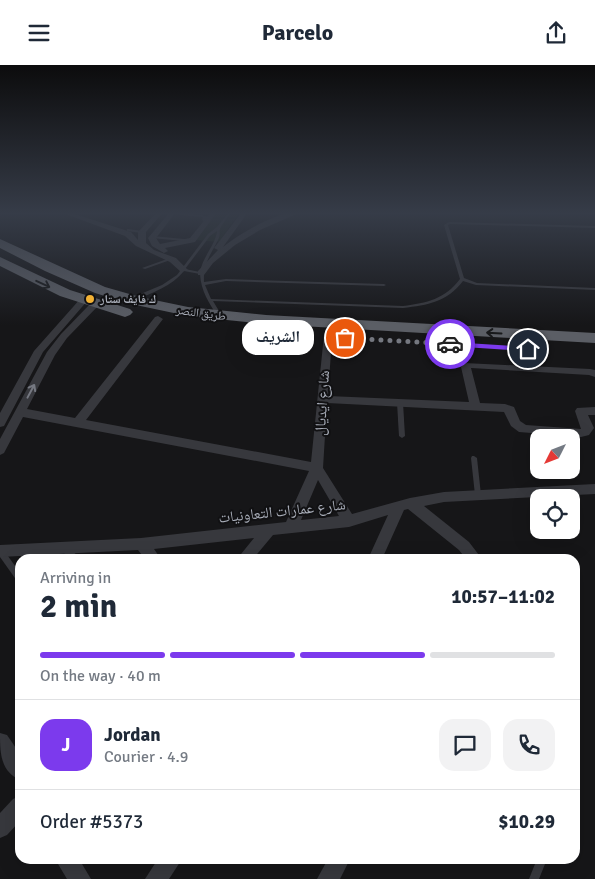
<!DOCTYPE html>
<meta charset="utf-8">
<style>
body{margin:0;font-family:Signika,"Noto Naskh Arabic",sans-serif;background:#f2f2f3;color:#1f2937;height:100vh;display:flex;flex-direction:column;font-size:19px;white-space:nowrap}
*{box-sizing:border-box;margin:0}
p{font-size:16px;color:#747a83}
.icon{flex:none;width:28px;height:28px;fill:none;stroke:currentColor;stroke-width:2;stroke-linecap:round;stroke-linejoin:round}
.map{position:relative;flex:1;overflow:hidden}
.sheet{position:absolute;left:15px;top:489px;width:565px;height:310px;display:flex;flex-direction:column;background:#fff;border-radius:15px;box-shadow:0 5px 20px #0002}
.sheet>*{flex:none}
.needle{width:32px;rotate:228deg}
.tools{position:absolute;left:530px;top:364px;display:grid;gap:10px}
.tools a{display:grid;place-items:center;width:50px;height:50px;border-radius:10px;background:#fff;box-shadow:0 5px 20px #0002;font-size:25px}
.pin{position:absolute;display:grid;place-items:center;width:42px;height:42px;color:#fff;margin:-21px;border:2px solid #fff;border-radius:50%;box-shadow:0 1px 5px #0007}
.courier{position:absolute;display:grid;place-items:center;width:50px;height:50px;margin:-25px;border:4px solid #7c3aed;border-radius:50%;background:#fff;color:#222;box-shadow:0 1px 6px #0007}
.bubble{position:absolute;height:35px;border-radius:15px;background:#fff;box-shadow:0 5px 20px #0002;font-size:16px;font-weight:700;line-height:35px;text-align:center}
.overview em{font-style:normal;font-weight:700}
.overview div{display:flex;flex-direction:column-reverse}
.overview{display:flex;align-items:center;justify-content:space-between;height:85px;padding:0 25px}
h1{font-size:32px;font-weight:700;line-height:38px}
.bar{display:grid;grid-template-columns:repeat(4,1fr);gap:8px 5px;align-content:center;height:60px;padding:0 25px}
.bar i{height:6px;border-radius:4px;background:#e0e1e3}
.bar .current{background:#7c3aed}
.bar p{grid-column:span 4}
.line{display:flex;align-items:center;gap:12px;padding:0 25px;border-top:1px solid #e0e1e3}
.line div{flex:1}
.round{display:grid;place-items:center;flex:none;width:52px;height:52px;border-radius:15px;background:#f2f2f3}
header{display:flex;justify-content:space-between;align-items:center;height:65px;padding:0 25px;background:#fff;font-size:22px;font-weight:700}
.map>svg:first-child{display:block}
.green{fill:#1e261f}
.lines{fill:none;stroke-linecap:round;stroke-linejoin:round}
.service{fill:#37383d;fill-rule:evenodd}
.minor{fill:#37383d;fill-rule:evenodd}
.trunk{fill:#5b5e65;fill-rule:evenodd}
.oneway{stroke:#18191b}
.oneway2{stroke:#757881}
.route{fill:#7c3aed}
.done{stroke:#757880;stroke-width:5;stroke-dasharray:0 9}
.poi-dot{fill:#f2b134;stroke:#111113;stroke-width:2}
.labels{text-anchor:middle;stroke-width:4;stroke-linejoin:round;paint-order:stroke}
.far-poi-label{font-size:12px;font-weight:bold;fill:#a8adb8;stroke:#111113;text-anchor:start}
.far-street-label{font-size:12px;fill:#a8adb8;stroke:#111113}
.street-label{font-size:15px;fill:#a8adb8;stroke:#111113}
</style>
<header><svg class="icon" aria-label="menu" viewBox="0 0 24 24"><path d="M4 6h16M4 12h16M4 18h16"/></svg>Parcelo<svg class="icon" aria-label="share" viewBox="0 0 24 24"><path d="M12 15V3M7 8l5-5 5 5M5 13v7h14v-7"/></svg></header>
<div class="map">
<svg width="595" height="814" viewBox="0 0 595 814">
<rect width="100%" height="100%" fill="#161618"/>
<path class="green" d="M217,147H240L219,177L196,175Z"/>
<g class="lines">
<g class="service">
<path d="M172,147L202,150L207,152L206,155L204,156L202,155L203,152H202L171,149V147Z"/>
<path d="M229,147H232C229,151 221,160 220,164C219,168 221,169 218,175C210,191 203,199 204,217L226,214L384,219L386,220L384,221L226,216L205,220L211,234L403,241C427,238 445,234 460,214L444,160L449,157L595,161V163L450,159L448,160L464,213L477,218L595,223V225L476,220L463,216C447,237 428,240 403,243L213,236L222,251L220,252H218C209,238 201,226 200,209L184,206C172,221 152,228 135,235H131V233L162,220L177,210L208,169L217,162ZM217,166C216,179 203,191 200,207L185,204L210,171Z"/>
<path d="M128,164L142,166L144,167L142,168L127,166V164Z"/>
<path d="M152,171L184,174L186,175L184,176L151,173V171Z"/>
<path d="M170,193L173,194L145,204L142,203Z"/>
<path d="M400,336L403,338L405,371L402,373L399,371L397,338Z"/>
<path d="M472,391H474L477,393L481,430L480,432L478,433L476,432L475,430L471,393Z"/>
<path d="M76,480L79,481L80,483L79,485L69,494H60V492Z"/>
<path d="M0,483L3,484L20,508V517L17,516L0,492Z"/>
<path d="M537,794H547L539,814H529Z"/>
</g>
<g class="minor">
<path d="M60,147H68L131,167L138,175V167L157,147H163L146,167V178L154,185L176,193L188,205L181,207L170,197L136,181L125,171Z"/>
<path d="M170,147H176L156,173L160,179L190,173L211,147H217L195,177L165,183L168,186L164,188L152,181L148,173Z"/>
<path d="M242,147H248L223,182C239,169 281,144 301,147L260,165L235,180L213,198L204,210H198V206L218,185L214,183Z"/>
<path d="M84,232L88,235L43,287L4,361L0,362V348L34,286L81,233Z"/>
<path d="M95,236L99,239L98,241L67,273L55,290L27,344L75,353L155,252L158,251L163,254L86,355L311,397L324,270H330L332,272L328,331L469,337L461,302L464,298L590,304L595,305V312L589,310L471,303L480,338L505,339L514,342L520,356L526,360L581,364L575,346L577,343L595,342V350H588L594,363L589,370L581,372L519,367L511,361L504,347L327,338L323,403L352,449L410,433L444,427L595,419V429L444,437L424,441L469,477L482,494H466L459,485L408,444L404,445L382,494H368L388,450L349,462L273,470L253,494H237L254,473L154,484L161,494H145L138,485L0,492V480L141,473L286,457L309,406L23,352L4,388L0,390V374L47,287L61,269L92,237ZM318,415L339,451L301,455Z"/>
<path d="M0,668L7,670L20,689V715C0,706 0,687 0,668Z"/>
<path d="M20,731V756L7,770L0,773V748L13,734Z"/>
<path d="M55,794H79L91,814H67Z"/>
<path d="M158,794H182L169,814H145Z"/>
<path d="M328,794H350L340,814H317Z"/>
</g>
<g class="trunk">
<path d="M0,174L105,222L140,232L188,242L266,250L595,268V278L266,259L188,251L131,239L95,228L45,206L0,183Z"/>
<path d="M0,192L70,225L130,244L133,247L130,250L125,252L60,231L0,201Z"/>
</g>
</g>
<defs><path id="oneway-shaft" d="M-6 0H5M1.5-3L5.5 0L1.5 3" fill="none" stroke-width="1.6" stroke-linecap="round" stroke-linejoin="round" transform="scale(1.25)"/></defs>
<g class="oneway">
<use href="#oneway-shaft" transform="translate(43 219) rotate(25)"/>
<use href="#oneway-shaft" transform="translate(494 268) rotate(-177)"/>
</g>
<use class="oneway2" href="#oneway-shaft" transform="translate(31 326) rotate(-62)"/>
<linearGradient id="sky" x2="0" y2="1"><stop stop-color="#0c0c0d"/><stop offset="0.57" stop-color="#363c48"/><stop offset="1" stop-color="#363c48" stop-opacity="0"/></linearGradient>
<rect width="595" height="260" fill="url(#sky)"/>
<path class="route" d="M450,277L528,282L531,284L528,286L448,281L447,279Z"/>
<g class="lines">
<path class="done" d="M345,273L450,279"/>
</g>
<circle class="poi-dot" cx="90" cy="234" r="5"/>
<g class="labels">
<g class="far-poi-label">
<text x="100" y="238">ك فايف ستار</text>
</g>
<g class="far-street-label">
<text transform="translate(201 248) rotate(8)" y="4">طريق النصر</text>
</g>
<g class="street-label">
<text transform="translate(322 338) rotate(-86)" y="5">شارع ايديال</text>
<text transform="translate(282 446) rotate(-6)" y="5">شارع عمارات التعاونيات</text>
</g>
</g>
</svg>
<div class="tools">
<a><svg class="needle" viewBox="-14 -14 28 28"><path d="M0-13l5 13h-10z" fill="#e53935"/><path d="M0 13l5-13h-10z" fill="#747a83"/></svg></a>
<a><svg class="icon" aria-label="locate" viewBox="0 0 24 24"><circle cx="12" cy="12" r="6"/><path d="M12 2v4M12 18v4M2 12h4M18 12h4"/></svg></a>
</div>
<div class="pin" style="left:345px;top:273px;background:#ea580c"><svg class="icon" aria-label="bag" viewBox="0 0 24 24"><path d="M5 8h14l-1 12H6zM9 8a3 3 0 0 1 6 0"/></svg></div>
<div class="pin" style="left:528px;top:284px;background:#1f2937"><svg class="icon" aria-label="home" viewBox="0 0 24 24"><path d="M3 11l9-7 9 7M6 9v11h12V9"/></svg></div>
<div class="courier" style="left:450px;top:279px"><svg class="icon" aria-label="car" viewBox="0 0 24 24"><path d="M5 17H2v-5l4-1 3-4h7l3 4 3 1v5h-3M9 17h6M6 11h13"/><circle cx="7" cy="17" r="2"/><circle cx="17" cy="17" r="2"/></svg></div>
<div class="bubble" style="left:242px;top:255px;width:72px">الشريف</div>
<section class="sheet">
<div class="overview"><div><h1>2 min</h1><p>Arriving in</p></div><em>10:57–11:02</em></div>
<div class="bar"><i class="current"></i><i class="current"></i><i class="current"></i><i></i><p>On the way · 40 m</p></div>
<div class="line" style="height:90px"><b class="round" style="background:#7c3aed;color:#fff">J</b><div><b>Jordan</b><p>Courier · 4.9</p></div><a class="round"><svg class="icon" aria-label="chat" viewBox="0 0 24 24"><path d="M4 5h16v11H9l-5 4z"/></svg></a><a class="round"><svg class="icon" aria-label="phone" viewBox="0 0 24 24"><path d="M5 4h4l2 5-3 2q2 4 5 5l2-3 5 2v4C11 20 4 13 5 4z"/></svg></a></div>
<div class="line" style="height:65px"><div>Order #5373</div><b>$10.29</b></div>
</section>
</div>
